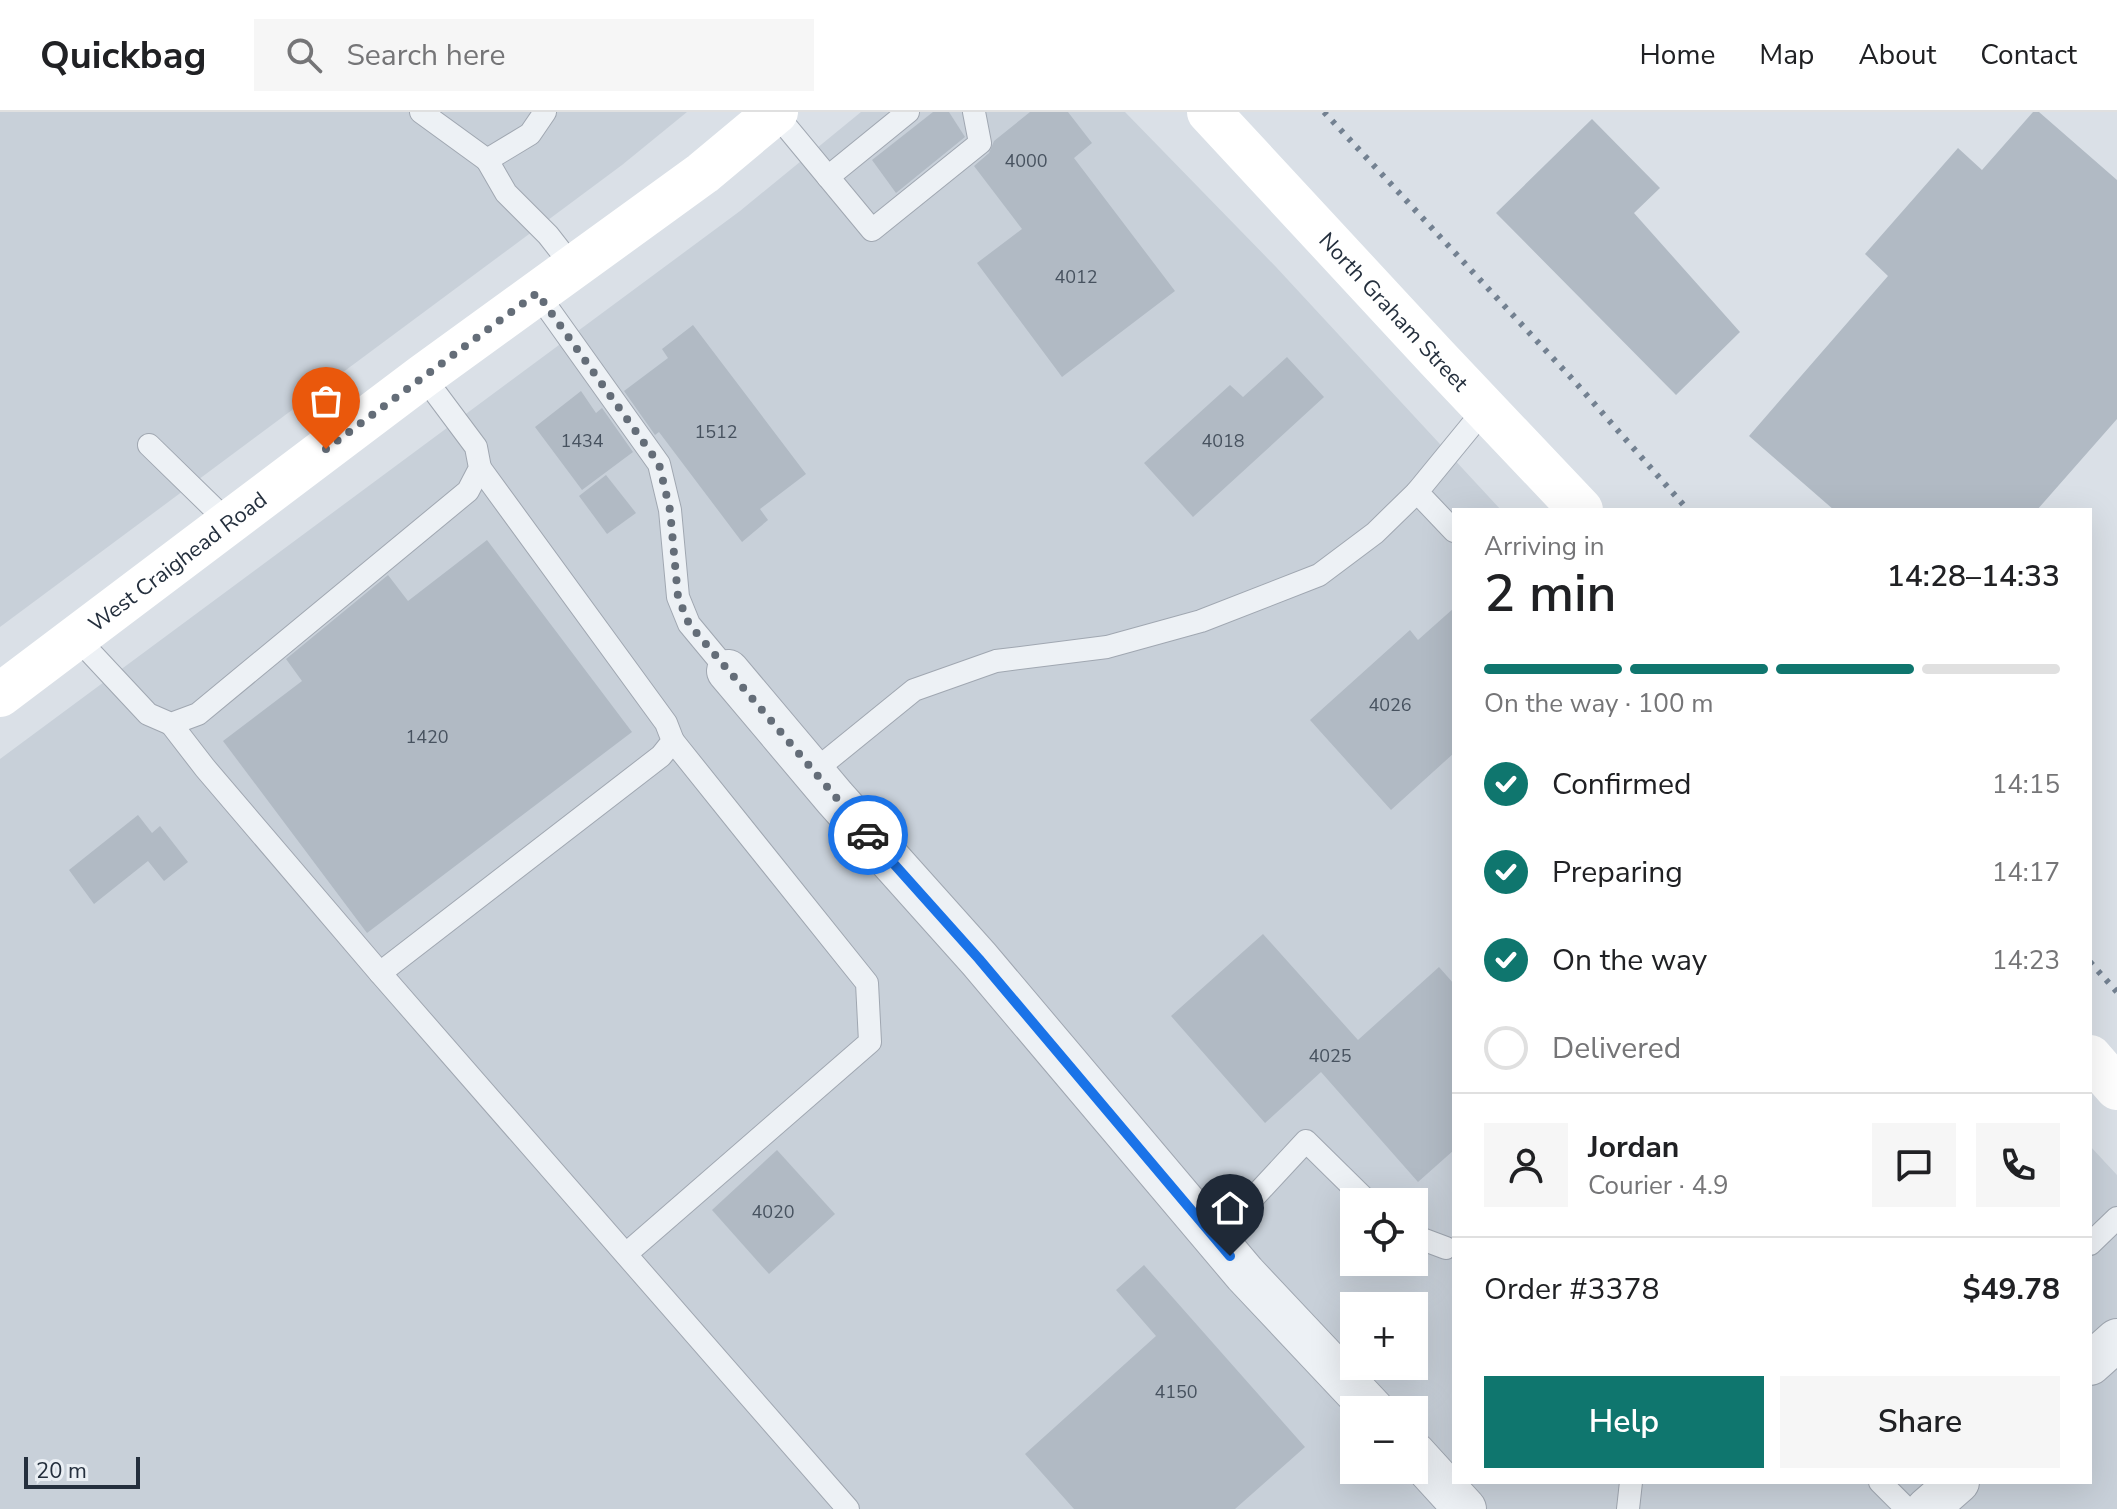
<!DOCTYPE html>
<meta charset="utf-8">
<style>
body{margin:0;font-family:"Nunito Sans",sans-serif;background:#f6f6f6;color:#202124;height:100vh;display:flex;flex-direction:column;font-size:30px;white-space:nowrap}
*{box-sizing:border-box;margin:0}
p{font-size:26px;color:#757577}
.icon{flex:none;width:44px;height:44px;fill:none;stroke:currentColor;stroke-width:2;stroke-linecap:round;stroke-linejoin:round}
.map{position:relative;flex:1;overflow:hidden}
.side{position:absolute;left:1452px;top:396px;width:640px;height:976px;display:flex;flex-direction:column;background:#fff;border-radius:0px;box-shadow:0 8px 32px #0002}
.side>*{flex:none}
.tools{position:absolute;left:1340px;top:1076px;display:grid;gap:16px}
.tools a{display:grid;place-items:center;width:88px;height:88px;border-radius:0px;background:#fff;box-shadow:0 8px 32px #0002;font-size:40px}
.scale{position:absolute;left:24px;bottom:20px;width:116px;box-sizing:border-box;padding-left:8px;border:4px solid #242f3d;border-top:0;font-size:22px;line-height:28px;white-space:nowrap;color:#242f3d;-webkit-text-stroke:6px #eaeff4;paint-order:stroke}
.pin{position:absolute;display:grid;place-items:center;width:68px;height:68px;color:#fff;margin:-82px -34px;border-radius:50% 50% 50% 0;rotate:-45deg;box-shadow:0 0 8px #0007}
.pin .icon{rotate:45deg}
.courier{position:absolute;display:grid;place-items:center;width:80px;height:80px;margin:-40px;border:6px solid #1a73e8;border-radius:50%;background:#fff;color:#222;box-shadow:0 2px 10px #0007}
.headline em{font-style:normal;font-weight:600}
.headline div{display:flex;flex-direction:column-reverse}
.headline{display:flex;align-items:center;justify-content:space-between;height:136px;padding:0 32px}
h1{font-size:52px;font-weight:600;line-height:60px}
.bar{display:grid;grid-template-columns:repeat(4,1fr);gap:12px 8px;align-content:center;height:96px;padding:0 32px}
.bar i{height:10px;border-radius:6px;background:#e0e0e0}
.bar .on{background:#0f766e}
.bar p{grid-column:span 4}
.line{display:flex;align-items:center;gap:20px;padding:0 32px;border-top:2px solid #e0e0e0}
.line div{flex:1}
.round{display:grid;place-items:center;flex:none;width:84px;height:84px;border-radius:0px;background:#f6f6f6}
ol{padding:0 32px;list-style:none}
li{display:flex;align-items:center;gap:24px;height:88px}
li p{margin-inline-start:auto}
li .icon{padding:8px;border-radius:50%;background:#0f766e;color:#fff;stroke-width:4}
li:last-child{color:#757577}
li i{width:44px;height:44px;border:4px solid #e0e0e0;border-radius:50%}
.cta{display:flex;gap:16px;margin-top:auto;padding:16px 32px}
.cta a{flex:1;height:92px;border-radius:0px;background:#0f766e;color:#fff;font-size:32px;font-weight:600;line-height:92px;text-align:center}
.cta a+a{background:#f6f6f6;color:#202124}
header{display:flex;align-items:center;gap:48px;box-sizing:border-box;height:112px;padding:0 40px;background:#fff;border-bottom:2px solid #e0e0e0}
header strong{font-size:38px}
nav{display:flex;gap:44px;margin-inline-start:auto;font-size:28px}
.search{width:560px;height:72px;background:#f6f6f6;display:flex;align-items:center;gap:20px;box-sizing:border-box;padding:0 28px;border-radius:0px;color:#757577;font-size:30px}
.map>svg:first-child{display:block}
.built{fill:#c8d0d9;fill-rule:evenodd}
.building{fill:#b1bac4}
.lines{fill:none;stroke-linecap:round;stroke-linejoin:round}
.lane-casing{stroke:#a0a7b1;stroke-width:24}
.street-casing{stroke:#a0a7b1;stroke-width:44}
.lane{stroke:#edf1f5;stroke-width:22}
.street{stroke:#edf1f5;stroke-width:42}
.secondary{stroke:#fff;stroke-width:44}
.rail{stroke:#738191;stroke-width:6;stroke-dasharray:4 8;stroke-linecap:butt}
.done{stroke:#646d78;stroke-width:8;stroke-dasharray:0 14.4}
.route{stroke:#1a73e8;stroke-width:10}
.labels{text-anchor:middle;stroke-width:6;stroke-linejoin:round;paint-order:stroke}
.number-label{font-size:18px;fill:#47525f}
.street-label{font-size:22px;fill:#242f3d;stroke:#eaeff4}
</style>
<header>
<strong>Quickbag</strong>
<div class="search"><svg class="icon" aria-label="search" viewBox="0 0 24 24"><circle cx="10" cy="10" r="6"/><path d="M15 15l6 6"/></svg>Search here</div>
<nav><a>Home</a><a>Map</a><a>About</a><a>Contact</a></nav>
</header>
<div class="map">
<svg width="2117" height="1397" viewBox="0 0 2117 1397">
<rect width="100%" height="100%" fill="#dae0e7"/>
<g class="built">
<path d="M0,0H687L622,53L0,515Z"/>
<path d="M861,0H1125L1276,155L1501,398H1454V1370H2090V1034L2117,1063V1397H0V647L740,99ZM1354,1090H1414V1150H1354ZM1354,1194H1414V1254H1354ZM1354,1298H1414V1358H1354Z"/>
</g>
<g class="building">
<path d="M933,0H949L965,25L896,81L872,48Z"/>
<path d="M1030,0H1068L1092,31L1074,46L1175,179L1062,265L977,151L1022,117L974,54L989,41L994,29Z"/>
<path d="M2033,0H2039L2117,68V307L2037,398H1834L1749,324L1888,164L1865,142L1958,36L1982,58Z"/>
<path d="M1592,7L1660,76L1634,101L1740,220L1676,283L1496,101Z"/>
<path d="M693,213L806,362L760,397L768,408L742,430L659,320L655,323L624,279L668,246L662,237Z"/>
<path d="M1287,245L1324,285L1193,405L1144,351L1230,273L1243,285Z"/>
<path d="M581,279L596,301L602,296L633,340L582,378L535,315Z"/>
<path d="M606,363L636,401L607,422L579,384Z"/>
<path d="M487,428L632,620L367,821L223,629L302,569L286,547L388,463L408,489Z"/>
<path d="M1454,496V641L1391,698L1310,608L1410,518L1418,528Z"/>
<path d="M138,703L152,721L160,714L188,750L164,769L148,749L94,792L69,758Z"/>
<path d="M1263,822L1358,928L1439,855L1454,872V1038L1418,1070L1321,960L1265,1011L1171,904Z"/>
<path d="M777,1038L835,1102L769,1162L712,1098Z"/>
<path d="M1144,1153L1305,1335L1235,1397H1074L1025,1342L1156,1224L1116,1178Z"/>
</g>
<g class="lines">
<g class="lane-casing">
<g id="lane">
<path d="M421,0L487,48"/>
<path d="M545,0L530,22L487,48L506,81L548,123L573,155"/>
<path d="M775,1L872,118L980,31L974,0"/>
<path d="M828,65L908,0"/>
<path d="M537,181L659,352L670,398L678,485L689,512L728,559"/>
<path d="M149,333L229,411"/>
<path d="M1454,419L1417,380L1485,297"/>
<path d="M77,526L148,602L171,612L198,602L468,379L480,356L476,335L423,264"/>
<path d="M171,612L205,656L380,861L848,1397"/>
<path d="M813,660L914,578L996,549L1107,535L1201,509L1319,463L1375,421L1417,380"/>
<path d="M380,861L661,644L673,629L666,611L480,356"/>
<path d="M1414,1124L1446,1136"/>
<path d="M1215,1127L1306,1029L1368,1090"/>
<path d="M2090,1132L2117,1106"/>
<path d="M626,1142L870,930L867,871L673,629"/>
<path d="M1880,1370L1907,1397"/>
<path d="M1628,1397L1631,1370"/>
</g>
</g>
<g class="street-casing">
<g id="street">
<path d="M728,559L835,686L979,847L1245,1162L1373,1298"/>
<path d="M2090,1252L2117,1228"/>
<path d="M1414,1341L1465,1397"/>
<path d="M1927,1397L1958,1370"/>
</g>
</g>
<use href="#lane" class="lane"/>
<use href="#street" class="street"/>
<g class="secondary">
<path id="s1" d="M1209,0L1437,246L1581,398"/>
<path id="s2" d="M0,583L423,264L703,61L776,0"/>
<path d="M2090,945L2117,976"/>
</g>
<g class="rail">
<path d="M1324,0L1576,271L1688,398"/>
<path d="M2090,850L2117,880"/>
</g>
</g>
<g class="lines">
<path class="done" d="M326,337L537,181L659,352L670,398L678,485L689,512L868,723"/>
<path class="route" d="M868,723L979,847L1230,1144"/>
</g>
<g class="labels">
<g class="number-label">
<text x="1026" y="55">4000</text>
<text x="1076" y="171">4012</text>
<text x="716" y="326">1512</text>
<text x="582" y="335">1434</text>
<text x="1223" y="335">4018</text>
<text x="1390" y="599">4026</text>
<text x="427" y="631">1420</text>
<text x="1330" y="950">4025</text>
<text x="773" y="1106">4020</text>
<text x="1176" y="1286">4150</text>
</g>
<g class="street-label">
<text dy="8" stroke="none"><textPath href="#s1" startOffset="272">North Graham Street</textPath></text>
<text dy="8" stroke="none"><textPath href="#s2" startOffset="222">West Craighead Road</textPath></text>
</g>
</g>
</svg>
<div class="tools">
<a><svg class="icon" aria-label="locate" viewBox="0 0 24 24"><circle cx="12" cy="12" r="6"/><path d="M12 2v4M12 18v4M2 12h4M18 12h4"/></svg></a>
<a>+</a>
<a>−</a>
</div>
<div class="scale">20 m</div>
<div class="pin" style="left:326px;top:337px;background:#ea580c"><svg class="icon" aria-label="bag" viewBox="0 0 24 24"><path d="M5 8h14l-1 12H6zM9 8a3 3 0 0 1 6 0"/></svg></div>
<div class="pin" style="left:1230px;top:1144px;background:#1f2937"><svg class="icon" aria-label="home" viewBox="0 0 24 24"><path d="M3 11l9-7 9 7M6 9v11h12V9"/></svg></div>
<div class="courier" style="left:868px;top:723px"><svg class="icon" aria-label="car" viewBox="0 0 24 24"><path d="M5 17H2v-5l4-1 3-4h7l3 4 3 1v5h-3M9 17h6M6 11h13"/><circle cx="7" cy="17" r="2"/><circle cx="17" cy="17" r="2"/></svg></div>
<section class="side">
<div class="headline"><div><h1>2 min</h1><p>Arriving in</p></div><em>14:28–14:33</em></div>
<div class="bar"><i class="on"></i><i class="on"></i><i class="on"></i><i></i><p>On the way · 100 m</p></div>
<ol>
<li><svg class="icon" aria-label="check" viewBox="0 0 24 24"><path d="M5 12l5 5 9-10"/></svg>Confirmed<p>14:15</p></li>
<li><svg class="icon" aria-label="check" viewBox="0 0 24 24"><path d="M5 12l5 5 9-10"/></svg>Preparing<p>14:17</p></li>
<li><svg class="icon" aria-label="check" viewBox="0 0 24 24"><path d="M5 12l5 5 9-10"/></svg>On the way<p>14:23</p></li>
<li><i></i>Delivered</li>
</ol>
<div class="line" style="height:144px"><a class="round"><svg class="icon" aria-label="person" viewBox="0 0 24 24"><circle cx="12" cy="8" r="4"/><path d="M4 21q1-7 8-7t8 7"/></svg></a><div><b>Jordan</b><p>Courier · 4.9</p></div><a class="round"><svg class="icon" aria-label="chat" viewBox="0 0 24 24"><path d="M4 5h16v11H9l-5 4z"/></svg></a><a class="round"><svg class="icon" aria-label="phone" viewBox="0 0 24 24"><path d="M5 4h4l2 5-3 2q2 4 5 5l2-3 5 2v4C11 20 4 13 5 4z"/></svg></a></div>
<div class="line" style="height:104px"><div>Order #3378</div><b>$49.78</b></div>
<div class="cta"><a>Help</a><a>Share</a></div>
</section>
</div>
